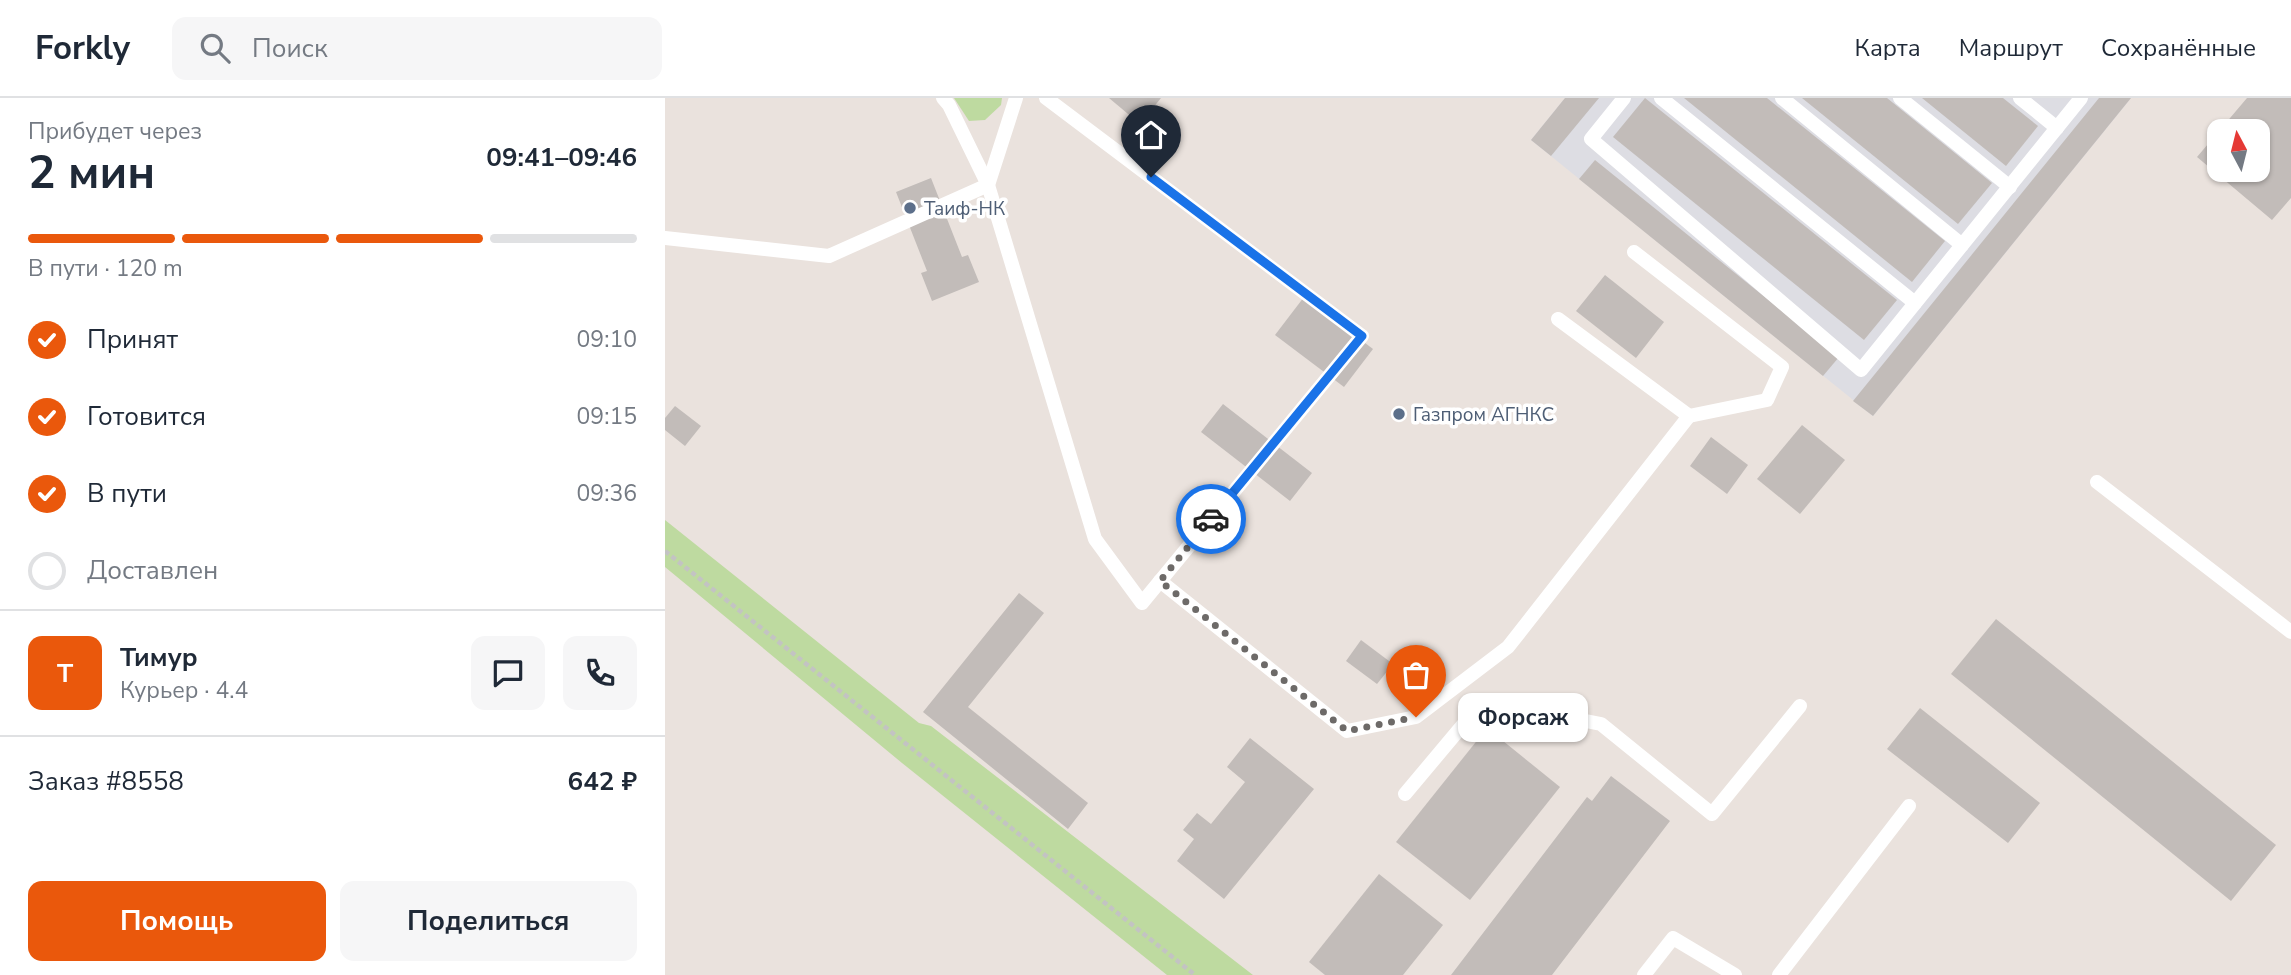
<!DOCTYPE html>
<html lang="ru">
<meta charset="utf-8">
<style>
body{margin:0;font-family:"Nunito Sans",sans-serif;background:#f6f6f7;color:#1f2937;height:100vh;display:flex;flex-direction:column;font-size:26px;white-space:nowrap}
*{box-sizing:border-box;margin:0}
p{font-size:23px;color:#747a83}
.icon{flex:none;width:38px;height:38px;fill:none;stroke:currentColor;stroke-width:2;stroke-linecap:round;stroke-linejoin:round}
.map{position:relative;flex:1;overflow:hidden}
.details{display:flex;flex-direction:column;background:#fff;width:665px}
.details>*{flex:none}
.needle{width:46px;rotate:353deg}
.controls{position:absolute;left:1542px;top:21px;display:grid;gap:14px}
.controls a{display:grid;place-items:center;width:63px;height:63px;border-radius:14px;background:#fff;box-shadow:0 2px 5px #0004;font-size:35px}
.pin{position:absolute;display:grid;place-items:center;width:60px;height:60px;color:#fff;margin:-72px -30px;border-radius:50% 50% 50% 0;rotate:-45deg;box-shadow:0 0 7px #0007}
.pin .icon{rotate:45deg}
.courier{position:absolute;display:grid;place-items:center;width:70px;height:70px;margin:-35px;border:5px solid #1a73e8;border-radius:50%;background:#fff;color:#222;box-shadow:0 2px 9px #0007}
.bubble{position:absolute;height:49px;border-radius:14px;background:#fff;box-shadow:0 2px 5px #0004;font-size:23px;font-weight:700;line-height:49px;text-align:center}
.summary em{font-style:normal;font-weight:700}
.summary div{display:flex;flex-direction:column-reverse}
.summary{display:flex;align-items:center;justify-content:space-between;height:119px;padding:0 28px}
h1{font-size:46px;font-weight:700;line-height:52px}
.bar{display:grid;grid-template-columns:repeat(4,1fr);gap:10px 7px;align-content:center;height:84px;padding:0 28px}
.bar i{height:9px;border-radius:5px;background:#e0e1e3}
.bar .active{background:#ea580c}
.bar p{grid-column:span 4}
.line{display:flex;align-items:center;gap:18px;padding:0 28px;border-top:2px solid #e0e1e3}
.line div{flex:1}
.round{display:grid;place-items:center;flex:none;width:74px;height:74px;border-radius:14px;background:#f6f6f7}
ol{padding:0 28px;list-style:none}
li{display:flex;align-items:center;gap:21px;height:77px}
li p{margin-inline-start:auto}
li .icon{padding:7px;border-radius:50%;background:#ea580c;color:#fff;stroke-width:4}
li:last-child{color:#747a83}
li i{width:38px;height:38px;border:4px solid #e0e1e3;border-radius:50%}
.cta{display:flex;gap:14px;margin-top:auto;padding:14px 28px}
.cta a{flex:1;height:80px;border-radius:14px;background:#ea580c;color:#fff;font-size:28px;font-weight:700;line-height:80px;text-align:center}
.cta a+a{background:#f6f6f7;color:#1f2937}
header{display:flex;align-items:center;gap:42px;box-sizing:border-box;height:98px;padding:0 35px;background:#fff;border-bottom:2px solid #e0e1e3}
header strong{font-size:33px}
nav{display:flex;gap:38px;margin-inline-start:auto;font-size:24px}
.search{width:490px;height:63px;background:#f6f6f7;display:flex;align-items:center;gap:18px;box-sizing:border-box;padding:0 24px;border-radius:14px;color:#747a83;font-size:26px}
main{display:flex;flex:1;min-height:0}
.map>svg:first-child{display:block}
.industrial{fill:#dddde3}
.green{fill:#bedaa0}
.building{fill:#c2bcb9;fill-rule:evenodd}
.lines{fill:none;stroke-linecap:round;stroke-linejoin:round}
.path{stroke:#c3c3c3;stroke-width:4.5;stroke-dasharray:5 3.5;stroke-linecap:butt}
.service{stroke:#fff;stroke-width:14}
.done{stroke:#6d6a68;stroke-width:7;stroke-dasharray:0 12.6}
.route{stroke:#1a73e8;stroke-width:9}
.service-dot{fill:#5c6f8a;stroke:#fff;stroke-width:2.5}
.labels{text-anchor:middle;stroke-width:7;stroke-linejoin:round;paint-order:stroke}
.service-label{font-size:19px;fill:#4e5e75;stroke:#fff;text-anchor:start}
</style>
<header>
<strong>Forkly</strong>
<div class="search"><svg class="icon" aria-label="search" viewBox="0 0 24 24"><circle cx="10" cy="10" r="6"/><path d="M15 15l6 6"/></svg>Поиск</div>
<nav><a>Карта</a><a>Маршрут</a><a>Сохранённые</a></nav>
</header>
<main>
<section class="details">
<div class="summary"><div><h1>2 мин</h1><p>Прибудет через</p></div><em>09:41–09:46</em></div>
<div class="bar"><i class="active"></i><i class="active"></i><i class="active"></i><i></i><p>В пути · 120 m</p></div>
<ol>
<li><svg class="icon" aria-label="check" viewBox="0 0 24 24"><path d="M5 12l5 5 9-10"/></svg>Принят<p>09:10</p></li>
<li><svg class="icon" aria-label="check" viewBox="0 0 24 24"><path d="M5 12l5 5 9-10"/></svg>Готовится<p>09:15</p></li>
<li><svg class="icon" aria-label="check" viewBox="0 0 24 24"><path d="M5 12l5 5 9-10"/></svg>В пути<p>09:36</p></li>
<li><i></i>Доставлен</li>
</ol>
<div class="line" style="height:126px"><b class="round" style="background:#ea580c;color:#fff">Т</b><div><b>Тимур</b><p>Курьер · 4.4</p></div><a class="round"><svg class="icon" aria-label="chat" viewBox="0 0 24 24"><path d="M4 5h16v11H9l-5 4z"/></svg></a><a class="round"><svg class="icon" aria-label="phone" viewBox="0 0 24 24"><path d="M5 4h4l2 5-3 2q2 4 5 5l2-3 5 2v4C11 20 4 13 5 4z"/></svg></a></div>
<div class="line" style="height:91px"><div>Заказ #8558</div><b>642 ₽</b></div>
<div class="cta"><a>Помощь</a><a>Поделиться</a></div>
</section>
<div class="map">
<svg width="1626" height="877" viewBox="0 0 1626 877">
<rect width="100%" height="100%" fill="#eae2dd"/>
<path class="industrial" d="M900,0H1466L1208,318L866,42Z"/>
<g class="green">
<path d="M289,0H337L336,7L320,22L304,23Z"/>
<path d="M0,422L254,625L266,628L588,877H502L237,665L0,469Z"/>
</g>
<g class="building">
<path d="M444,0H496L475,26Z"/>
<path d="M900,0H934L886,58L866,42Z"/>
<path d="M980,0L1232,202L1199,242L948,39Z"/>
<path d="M1019,0H1102L1280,143L1247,184Z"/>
<path d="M1137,0H1222L1327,85L1293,126Z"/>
<path d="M1257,0H1338L1373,28L1341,68Z"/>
<path d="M1434,0H1466L1208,318L1188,303Z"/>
<path d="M1582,0H1626V100L1607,122L1532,59ZM1554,33H1592V72H1554Z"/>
<path d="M930,62L1174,259L1158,278L914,81Z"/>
<path d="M266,80L297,159L303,157L314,184L267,203L256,175L262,173L231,94Z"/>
<path d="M940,177L999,224L971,260L911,213Z"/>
<path d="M639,199L708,251L679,289L610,237Z"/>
<path d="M558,306L647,375L625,403L536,334Z"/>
<path d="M10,308L36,328L20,348L0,332V320Z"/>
<path d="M1137,327L1180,362L1135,416L1092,381Z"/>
<path d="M1046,339L1083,367L1062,396L1025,368Z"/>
<path d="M354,495L379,515L303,609L423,705L403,731L258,614Z"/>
<path d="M1331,521L1611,747L1566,803L1286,576Z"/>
<path d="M696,542L728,566L712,586L681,563Z"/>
<path d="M1255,610L1375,705L1343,745L1222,651Z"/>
<path d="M822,630L895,689L805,802L731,744Z"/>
<path d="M585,640L649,691L559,801L512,763L529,741L518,732L532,715L546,726L580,684L562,669Z"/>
<path d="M946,678L1005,723L887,877H786L922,699L927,703Z"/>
<path d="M714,776L778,827L738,877H660L644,864Z"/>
</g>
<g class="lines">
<path class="path" d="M0,453L530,877"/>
<g class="service">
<path d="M278,0L284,7L323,87L430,441L477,505L697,238L381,0"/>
<path d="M959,0L926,41L1196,272L1416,0"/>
<path d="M996,0L1250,205"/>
<path d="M1117,0L1297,147"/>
<path d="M1235,0L1345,89"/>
<path d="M1355,0L1392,30"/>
<path d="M0,140L164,158L323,87L351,0"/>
<path d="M969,154L1117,269L1102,302L1024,318"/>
<path d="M1432,384L1626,534"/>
<path d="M495,483L682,633L751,619L843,549L1024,318L893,221"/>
<path d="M740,696L818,603L936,626L1047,716L1135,608"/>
<path d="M979,877L1008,840L1070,877"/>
<path d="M1114,877L1244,708"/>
</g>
</g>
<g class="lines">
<path class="done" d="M546,421L495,483L682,633L751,619"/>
<path class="route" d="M486,79L697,238L546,421"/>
</g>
<g class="service-dot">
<circle cx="245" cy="110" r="7"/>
<circle cx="734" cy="316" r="7"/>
</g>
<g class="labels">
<g class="service-label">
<text x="259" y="117">Таиф-НК</text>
<text x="748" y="323">Газпром АГНКС</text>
</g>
</g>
</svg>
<div class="controls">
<a><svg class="needle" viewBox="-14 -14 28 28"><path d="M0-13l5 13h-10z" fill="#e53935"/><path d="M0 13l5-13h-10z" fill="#747a83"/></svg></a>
</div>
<div class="pin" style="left:751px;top:619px;background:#ea580c"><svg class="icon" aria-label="bag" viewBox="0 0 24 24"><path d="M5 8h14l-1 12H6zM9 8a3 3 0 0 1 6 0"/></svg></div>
<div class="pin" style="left:486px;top:79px;background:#1f2937"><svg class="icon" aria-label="home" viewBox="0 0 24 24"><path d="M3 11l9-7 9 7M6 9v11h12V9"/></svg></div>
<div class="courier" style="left:546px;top:421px"><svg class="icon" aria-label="car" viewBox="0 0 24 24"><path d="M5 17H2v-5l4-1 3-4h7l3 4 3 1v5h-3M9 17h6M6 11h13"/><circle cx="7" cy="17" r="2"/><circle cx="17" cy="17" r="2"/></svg></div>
<div class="bubble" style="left:793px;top:595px;width:130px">Форсаж</div>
</div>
</main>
